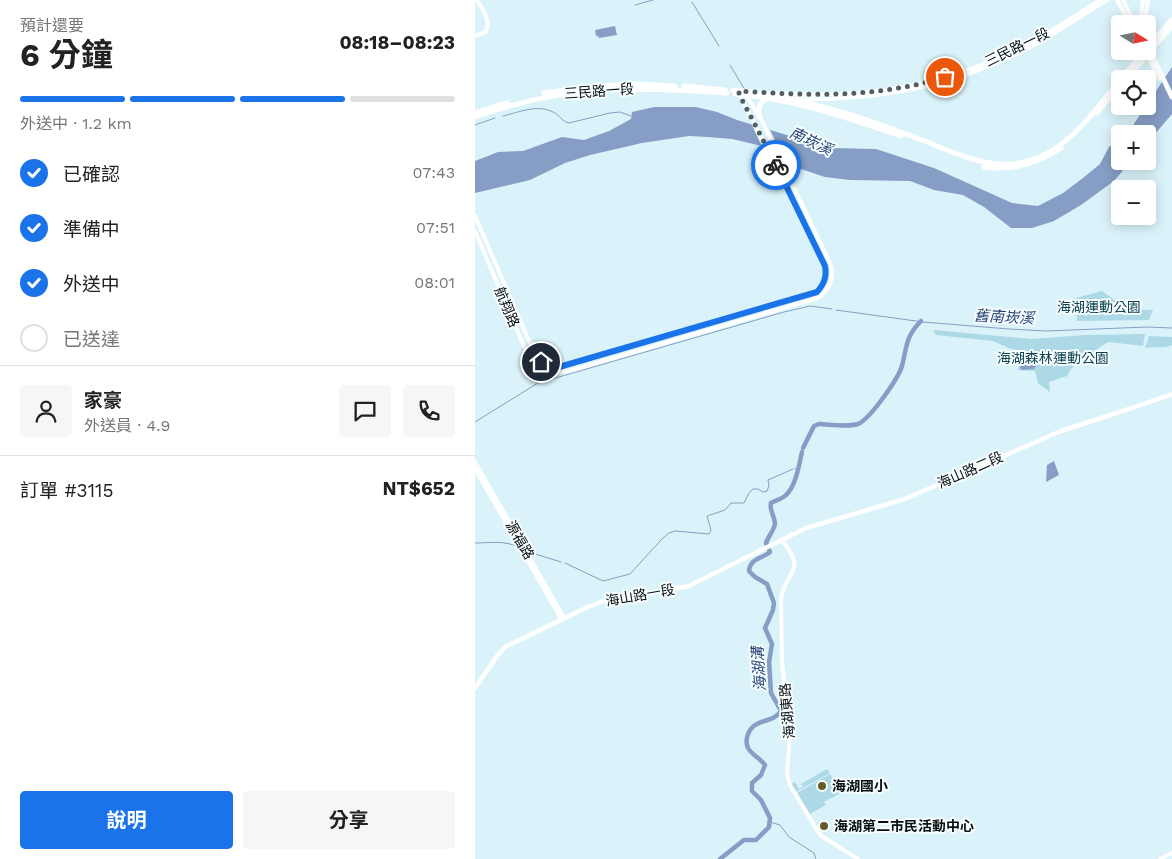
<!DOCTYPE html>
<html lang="zh-TW">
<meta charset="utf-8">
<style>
body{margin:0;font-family:"Work Sans","Noto Sans TC",sans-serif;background:#f6f6f6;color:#222;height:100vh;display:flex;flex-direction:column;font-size:19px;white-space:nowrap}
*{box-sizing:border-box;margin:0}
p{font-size:16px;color:#767676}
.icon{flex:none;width:28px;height:28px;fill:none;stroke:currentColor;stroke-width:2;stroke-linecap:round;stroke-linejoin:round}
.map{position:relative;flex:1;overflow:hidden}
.drawer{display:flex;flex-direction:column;background:#fff;width:475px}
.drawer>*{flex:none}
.needle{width:32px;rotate:100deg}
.fabs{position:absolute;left:636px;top:15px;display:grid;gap:10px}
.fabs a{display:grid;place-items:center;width:45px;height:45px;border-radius:5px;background:#fff;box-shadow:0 2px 12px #0003;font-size:25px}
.pin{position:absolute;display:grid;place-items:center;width:42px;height:42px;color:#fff;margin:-21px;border:2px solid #fff;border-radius:50%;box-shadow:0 1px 5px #0007}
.courier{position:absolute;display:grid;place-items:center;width:50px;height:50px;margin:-25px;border:4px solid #1a73e8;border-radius:50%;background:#fff;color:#222;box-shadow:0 1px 6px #0007}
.headline em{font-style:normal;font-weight:700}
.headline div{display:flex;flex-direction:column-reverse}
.headline{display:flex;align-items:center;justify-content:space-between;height:85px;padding:0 20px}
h1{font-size:32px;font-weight:700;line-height:38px}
.bar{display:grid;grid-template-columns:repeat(4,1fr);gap:8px 5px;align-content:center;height:60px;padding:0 20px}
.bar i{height:6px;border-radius:4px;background:#e0e0e0}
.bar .selected{background:#1a73e8}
.bar p{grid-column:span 4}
.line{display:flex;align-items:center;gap:12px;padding:0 20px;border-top:1px solid #e0e0e0}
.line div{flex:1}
.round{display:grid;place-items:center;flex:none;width:52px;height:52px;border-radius:5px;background:#f6f6f6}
ol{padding:0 20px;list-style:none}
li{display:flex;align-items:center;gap:15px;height:55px}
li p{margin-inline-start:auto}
li .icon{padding:5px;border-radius:50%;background:#1a73e8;color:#fff;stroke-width:4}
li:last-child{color:#767676}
li i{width:28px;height:28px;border:2px solid #e0e0e0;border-radius:50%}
.action{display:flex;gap:10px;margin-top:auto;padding:10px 20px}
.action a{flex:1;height:58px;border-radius:5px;background:#1a73e8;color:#fff;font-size:20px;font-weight:700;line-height:58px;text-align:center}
.action a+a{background:#f6f6f6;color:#222}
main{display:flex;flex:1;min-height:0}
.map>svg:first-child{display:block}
.green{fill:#acd9e5}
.water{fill:#869ec5}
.pier{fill:#daf3fa}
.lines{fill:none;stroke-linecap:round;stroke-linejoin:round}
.stream{stroke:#869ec5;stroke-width:1}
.river{stroke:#869ec5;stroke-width:4.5}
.tertiary{stroke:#fff;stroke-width:4}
.secondary{stroke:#fff;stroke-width:4.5}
.primary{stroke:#fff;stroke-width:5}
.done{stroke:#515f63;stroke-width:5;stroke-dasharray:0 9}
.route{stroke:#1a73e8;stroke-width:6}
.poi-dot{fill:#625c28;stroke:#f7fcfe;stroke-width:2}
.labels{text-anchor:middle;stroke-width:4;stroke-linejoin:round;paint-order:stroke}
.street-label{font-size:14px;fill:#070f12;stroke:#f7fcfe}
.park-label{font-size:14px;fill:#0e444f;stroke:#f7fcfe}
.poi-label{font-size:14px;font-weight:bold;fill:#070f12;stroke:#f7fcfe;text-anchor:start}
.water-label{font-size:15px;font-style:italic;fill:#264477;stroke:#f7fcfe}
</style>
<main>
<section class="drawer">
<div class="headline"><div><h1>6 分鐘</h1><p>預計還要</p></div><em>08:18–08:23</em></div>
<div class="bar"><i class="selected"></i><i class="selected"></i><i class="selected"></i><i></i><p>外送中 · 1.2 km</p></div>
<ol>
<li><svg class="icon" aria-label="check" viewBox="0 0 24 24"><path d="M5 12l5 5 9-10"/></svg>已確認<p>07:43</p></li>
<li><svg class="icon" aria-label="check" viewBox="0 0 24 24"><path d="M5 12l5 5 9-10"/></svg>準備中<p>07:51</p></li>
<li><svg class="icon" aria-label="check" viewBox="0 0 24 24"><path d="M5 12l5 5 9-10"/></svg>外送中<p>08:01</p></li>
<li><i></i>已送達</li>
</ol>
<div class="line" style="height:90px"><a class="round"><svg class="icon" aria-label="person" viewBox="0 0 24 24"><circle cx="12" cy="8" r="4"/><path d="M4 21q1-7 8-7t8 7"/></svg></a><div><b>家豪</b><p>外送員 · 4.9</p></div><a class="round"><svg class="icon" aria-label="chat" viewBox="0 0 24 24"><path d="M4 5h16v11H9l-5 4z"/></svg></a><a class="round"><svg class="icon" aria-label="phone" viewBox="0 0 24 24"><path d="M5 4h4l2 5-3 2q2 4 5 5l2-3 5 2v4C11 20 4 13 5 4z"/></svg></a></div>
<div class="line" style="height:65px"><div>訂單 #3115</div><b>NT$652</b></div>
<div class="action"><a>說明</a><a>分享</a></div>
</section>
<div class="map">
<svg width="697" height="859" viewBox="0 0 697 859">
<rect width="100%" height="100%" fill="#daf3fa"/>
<g class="green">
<path d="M627,291L652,309L678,310L674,320L602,321L601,298Z"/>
<path d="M458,330L557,339L609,335L670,334L668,346L634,342L628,345L596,369L592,376L574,382L575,392L563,383L560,371L543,370L546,351L536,349L518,341L461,335Z"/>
<path d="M674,336L697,337V345C688,349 680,346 670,348Z"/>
<path d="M352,769L355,773L321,792L316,784L320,782L324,789L328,787L326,784Z"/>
<path d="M355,774L366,793L349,802L351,805L335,814L322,793Z"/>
</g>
<g class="water">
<path d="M140,26L142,35L124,38L123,36H121L120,30Z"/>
<path d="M697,67V114L673,142L672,134H652L671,106H672L673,103Z"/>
<path d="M179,107H221L242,112L262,120L355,148L401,149L459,168L537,203L563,206L588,193L608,178L625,164L634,147L645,140V161H656L639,181L606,205L579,221L557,228H536L509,207L488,195L459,190L435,181L375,180L350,177L326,169L287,146L257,139L233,137L214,136L167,143L115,155L90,163L55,180L0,193V161L23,152L48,151L87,137L109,140L134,131L156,119L157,112Z"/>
<path d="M546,358H553L560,361L562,365L559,369L546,370L545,367Z"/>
<path d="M579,461L584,475L571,482L572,465Z"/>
</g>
<path class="pier" d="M275,121L293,126L312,164L289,151Z"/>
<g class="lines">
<g class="stream">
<path d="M217,2L244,46"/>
<path d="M160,5L178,0"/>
<path d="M255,65L270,90"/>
<path d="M28,116C45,112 62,104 78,112C85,115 86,121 94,123L135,113L145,112L156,116"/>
<path d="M0,125L20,118"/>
<path d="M361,310L448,322L534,329L571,331L672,327L697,328"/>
<path d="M0,422L63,383L309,312L335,306L357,309"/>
<path d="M320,469L324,467"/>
<path d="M0,543C14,543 30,540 43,547"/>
<path d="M54,552L86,562"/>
<path d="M90,563L128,581L155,574L187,539L194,533L200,531L234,534L236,530L232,516L250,510L256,503H269L274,493L278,489H283L288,492L292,491L294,486L293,480L318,469"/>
<path d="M295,822L305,825L314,837L339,853L341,859"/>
</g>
<g class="river">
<path d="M328,448L339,426L344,424C354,425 373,427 383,424C395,419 423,379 427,366C432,347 430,337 446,321"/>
<path d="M245,859L269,840H281L294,827L295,818L286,800L277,791V783L286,775L290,765C285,758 277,755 273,748C269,739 274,728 282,724C291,719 299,721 306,711L296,693L294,662L297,644L290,628L298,610L299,603L292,584L280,577L274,571C275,558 287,559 295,552L291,543C293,537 299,530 300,524C300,516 294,511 296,503C301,500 307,499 311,495C321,486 324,465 327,452"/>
</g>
<g class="tertiary">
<path d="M642,0L655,24"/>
<path d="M648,0L660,24"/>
<path d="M665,24L668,0"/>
<path d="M669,24L673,0"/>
<path d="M0,36L11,32C16,19 8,11 2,0"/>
<path d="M295,93C384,99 463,88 543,49C572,35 598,17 625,0"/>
<path d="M323,99C404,101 486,85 557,46C583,32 607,15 632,0"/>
<path d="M0,216L61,357C68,363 75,366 84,367L342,292C349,284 352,277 350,266L264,93"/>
<path d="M0,231L54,358C64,371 78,374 94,371L343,298C355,289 360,278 355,263L287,121L271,95"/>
<path d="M0,462L89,618"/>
<path d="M0,469L87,620"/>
<path d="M307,540C333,573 311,569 306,599L307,662L315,735L312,774L315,785L345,835L383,859"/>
<path d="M685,859L697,853"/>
</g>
<path class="secondary" d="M0,688L22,656L30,647L115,606L129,601L214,586L331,528L430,499L586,431L654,409L697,394"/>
<g class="primary">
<path d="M672,48L697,20"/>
<path d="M675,51L697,97"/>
<path d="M672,53L684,78"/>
<path d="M646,79L669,51"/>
<path d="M651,79L697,26"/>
<path d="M124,86L159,84L200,86"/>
<path d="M209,86L250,90"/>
<path d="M258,90C306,94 353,107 398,122C417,129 436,136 455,143C492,159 528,174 567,156C601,140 622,107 645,80"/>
<path d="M69,93L105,88"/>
<path d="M260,94C316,98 373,118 426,136"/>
<path d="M0,113L32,103"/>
<path d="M622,113L645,86"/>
<path d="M0,117C89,85 159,86 252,93"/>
<path d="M285,117C282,109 285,100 294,98"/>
<path d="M509,167C537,171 562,164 586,148"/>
</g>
</g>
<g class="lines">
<path class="done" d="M301,165L264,94V91C334,96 403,98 470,77"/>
<path class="route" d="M66,362L71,364L84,367L342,292C349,284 352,277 350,266L301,165"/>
</g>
<g class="poi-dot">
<circle cx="347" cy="786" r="5"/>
<circle cx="349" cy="826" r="5"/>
</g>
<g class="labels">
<g class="street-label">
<text transform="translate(542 47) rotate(-26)" y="5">三民路一段</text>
<text transform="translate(124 91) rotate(-4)" y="5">三民路一段</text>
<text transform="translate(32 307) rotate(67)" y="5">航翔路</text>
<text transform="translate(495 470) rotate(-24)" y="5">海山路二段</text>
<text transform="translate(45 540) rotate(60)" y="5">源福路</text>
<text transform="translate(165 595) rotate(-10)" y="5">海山路一段</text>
<text transform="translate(312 711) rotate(-95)" y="5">海湖東路</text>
</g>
<g class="park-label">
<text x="624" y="312">海湖運動公園</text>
<text x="578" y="363">海湖森林運動公園</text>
</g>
<g class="poi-label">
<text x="357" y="791">海湖國小</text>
<text x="359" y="831">海湖第二市民活動中心</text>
</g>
<g class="water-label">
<text transform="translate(336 141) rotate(26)" y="5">南崁溪</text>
<text transform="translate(529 317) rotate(3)" y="5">舊南崁溪</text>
<text transform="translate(284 669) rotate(-94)" y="5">海湖溝</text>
</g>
</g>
</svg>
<div class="fabs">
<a><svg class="needle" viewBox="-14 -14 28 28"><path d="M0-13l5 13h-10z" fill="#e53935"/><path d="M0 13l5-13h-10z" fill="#767676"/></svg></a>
<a><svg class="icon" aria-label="locate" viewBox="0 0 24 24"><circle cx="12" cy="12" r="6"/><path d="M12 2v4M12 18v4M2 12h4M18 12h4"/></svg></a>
<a>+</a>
<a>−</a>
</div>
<div class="pin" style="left:470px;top:77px;background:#ea580c"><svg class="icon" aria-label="bag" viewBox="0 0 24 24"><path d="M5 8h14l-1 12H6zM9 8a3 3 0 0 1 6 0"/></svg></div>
<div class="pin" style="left:66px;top:362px;background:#1f2937"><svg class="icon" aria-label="home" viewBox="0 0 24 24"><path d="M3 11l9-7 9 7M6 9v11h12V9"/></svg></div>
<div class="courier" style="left:301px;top:165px"><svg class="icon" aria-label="bike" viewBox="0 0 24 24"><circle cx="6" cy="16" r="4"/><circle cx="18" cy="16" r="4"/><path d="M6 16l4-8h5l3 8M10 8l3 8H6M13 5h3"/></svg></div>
</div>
</main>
